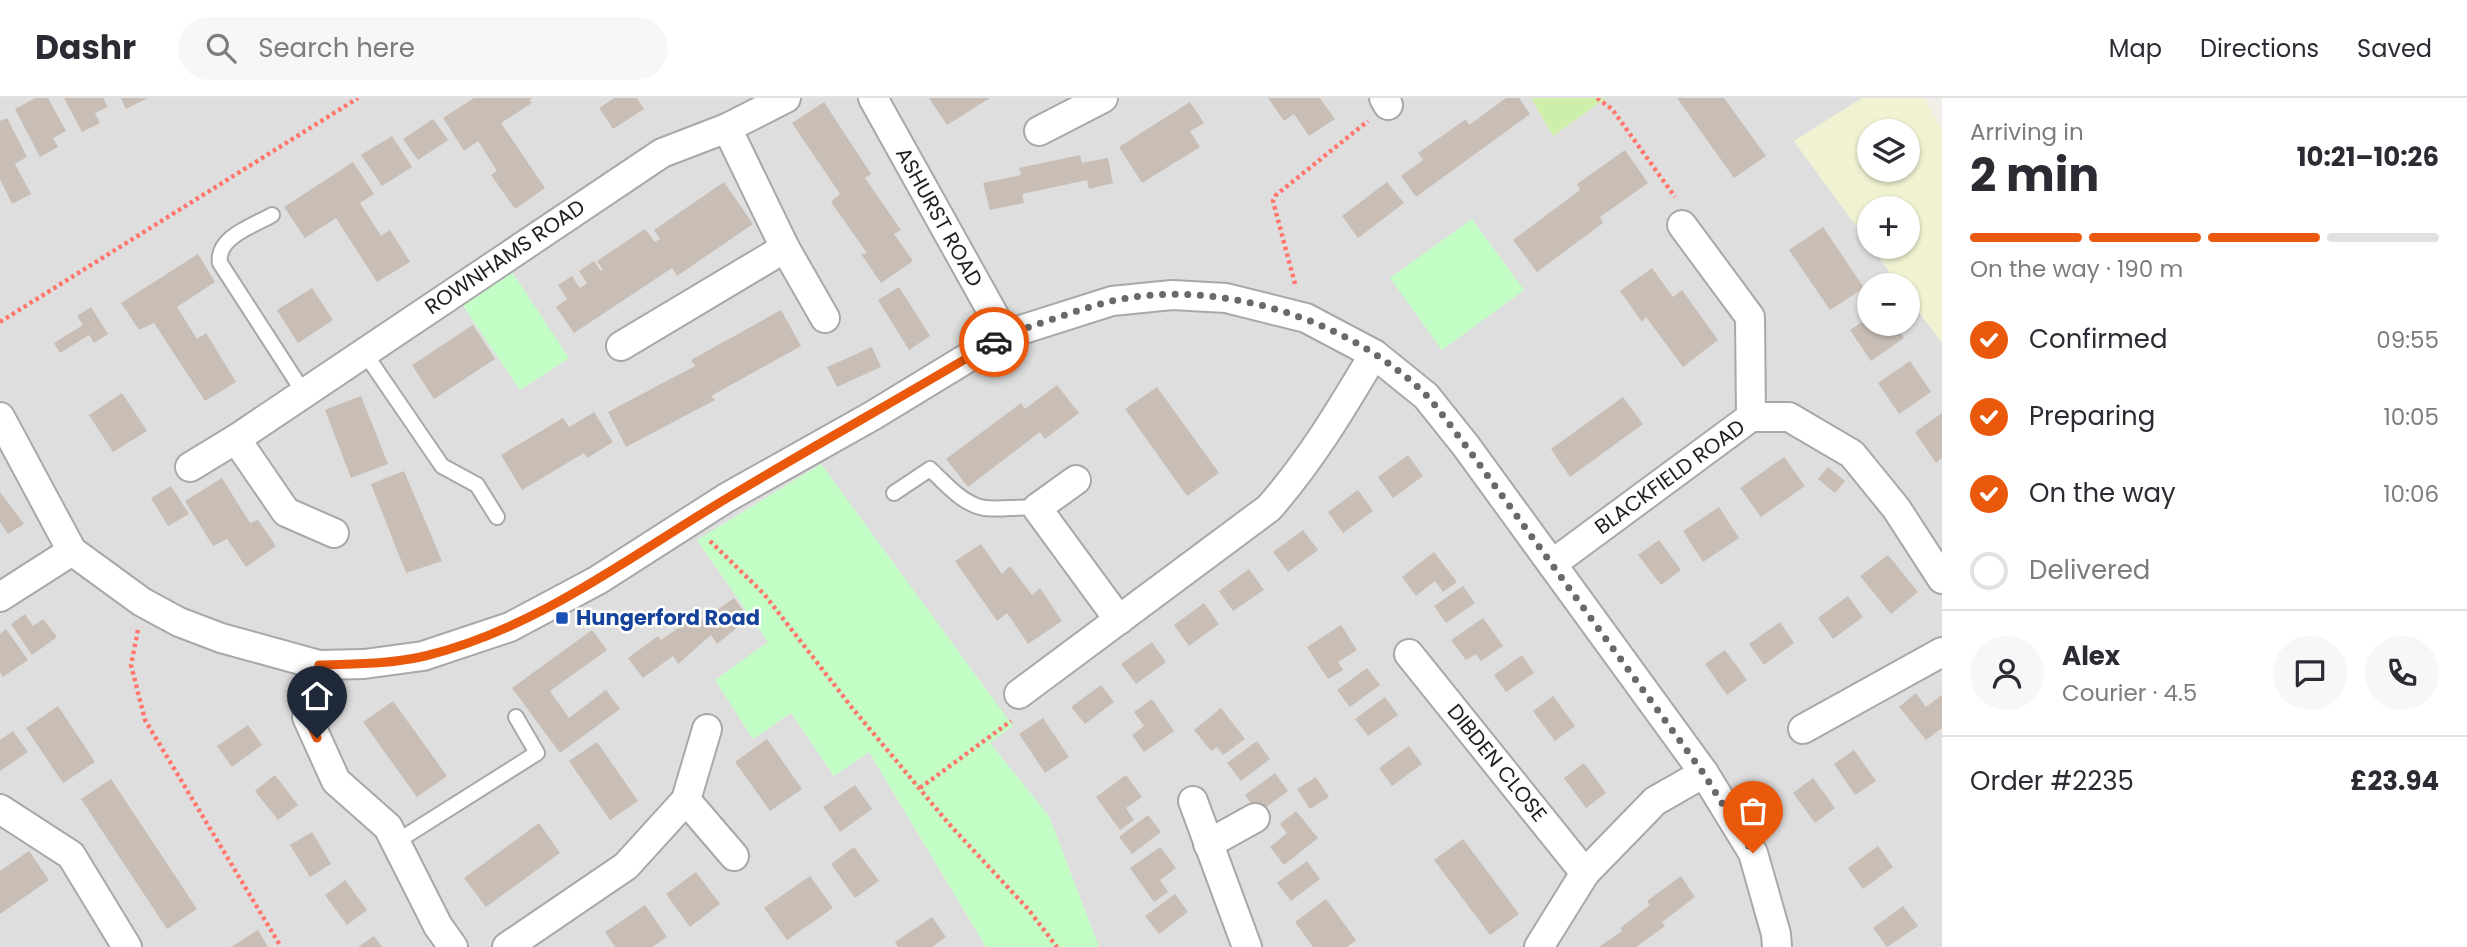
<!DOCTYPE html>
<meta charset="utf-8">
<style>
body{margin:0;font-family:Poppins,sans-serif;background:#f7f7f7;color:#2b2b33;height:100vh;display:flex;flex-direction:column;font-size:26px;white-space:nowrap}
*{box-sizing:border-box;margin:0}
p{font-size:23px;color:#7c7c81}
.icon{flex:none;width:38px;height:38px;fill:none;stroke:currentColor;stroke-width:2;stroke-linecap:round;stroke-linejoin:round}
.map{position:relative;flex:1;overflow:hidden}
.side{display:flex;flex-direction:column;background:#fff;width:525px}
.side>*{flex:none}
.buttons{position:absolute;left:1857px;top:21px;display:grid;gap:14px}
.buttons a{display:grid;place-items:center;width:63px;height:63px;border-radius:50%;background:#fff;box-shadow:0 2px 5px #0004;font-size:35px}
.pin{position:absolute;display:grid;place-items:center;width:60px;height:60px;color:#fff;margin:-72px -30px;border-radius:50% 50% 50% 0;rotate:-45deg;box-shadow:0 0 7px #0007}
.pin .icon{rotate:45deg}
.courier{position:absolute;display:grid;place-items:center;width:70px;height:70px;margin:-35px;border:5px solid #ea580c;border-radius:50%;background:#fff;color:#222;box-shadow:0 2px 9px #0007}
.summary em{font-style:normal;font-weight:700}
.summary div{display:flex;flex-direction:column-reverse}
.summary{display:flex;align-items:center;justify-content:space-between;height:119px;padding:0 28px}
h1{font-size:46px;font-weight:700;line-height:52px}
.bar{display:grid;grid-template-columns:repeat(4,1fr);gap:10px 7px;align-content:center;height:84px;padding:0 28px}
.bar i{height:9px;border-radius:5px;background:#e1e1e2}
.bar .on{background:#ea580c}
.bar p{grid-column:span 4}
.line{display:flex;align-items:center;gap:18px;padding:0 28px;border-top:2px solid #e1e1e2}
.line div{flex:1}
.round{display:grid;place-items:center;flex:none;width:74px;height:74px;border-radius:37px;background:#f7f7f7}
ol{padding:0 28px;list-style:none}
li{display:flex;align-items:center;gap:21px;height:77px}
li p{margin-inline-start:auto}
li .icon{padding:7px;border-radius:50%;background:#ea580c;color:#fff;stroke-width:4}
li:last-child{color:#7c7c81}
li i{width:38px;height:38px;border:4px solid #e1e1e2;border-radius:50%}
header{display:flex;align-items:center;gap:42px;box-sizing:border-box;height:98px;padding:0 35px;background:#fff;border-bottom:2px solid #e1e1e2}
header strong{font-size:33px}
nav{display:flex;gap:38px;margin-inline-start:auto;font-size:24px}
.search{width:490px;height:63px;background:#f7f7f7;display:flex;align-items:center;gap:18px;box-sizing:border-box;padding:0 24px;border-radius:38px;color:#7c7c81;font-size:26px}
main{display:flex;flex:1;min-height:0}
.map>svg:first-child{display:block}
.residential{fill:#dfdede}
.farmland{fill:#f0f2d2;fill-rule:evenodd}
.grass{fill:#ceefaa}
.park{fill:#c3fec6}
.building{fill:#c8beb6}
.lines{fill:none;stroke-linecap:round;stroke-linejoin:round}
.service-casing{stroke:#a8a8a8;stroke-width:18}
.minor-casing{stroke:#a8a8a8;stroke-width:32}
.path{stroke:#ff776c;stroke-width:4.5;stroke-dasharray:3.5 3.5;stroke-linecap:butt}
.service{stroke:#fff;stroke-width:14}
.minor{stroke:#fff;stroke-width:28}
.done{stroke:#6a6967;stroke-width:7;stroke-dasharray:0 12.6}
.route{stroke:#ea580c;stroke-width:9}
.transit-dot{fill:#1a4fb4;stroke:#fff;stroke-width:2.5}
.labels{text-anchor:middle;stroke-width:5;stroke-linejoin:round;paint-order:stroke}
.street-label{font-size:21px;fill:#212121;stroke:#fff}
.transit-label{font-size:21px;font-weight:bold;fill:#164399;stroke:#fff;text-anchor:start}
</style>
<header>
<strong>Dashr</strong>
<div class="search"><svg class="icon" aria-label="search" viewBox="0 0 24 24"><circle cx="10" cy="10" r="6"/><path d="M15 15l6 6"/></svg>Search here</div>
<nav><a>Map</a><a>Directions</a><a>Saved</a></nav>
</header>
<main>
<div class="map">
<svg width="1942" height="849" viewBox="0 0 1942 849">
<rect width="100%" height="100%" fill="#f2eee8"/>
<path class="residential" d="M0,0H1531L1553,38L1606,0H1862L1794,43L1899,187H1869V226H1908V199L1942,245V849H0Z"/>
<path class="farmland" d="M1862,0H1924L1942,33V245L1908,199V187H1899L1871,149H1908V110H1869V146L1794,43ZM1869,33H1908V72H1869Z"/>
<path class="grass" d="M1531,0H1606L1553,38Z"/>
<g class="park">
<path d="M1472,121L1524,192L1442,252L1390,180Z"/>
<path d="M512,174L569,260L520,292L462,206Z"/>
<path d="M821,366L1013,628L990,645L1049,718L1099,849H986L869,654L834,678L791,615L753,641L715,582L768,544L697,442Z"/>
</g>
<g class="building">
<path d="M35,0H48L66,33L53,40L58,49L40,59L15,11Z"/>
<path d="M64,0H103L108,9L95,15L100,25L82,34Z"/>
<path d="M121,0H148L126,11Z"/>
<path d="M474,0H533L529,2L532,5L501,25L545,90L515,111L491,77L497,73L478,43L464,53L443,20Z"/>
<path d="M614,0H637L644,11L613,31L599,10Z"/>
<path d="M929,0H990L947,27Z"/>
<path d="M1268,0H1320L1335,21L1309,38L1294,16L1284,23Z"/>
<path d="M1506,0H1519L1530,16L1416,99L1401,78L1423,62L1418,55L1466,21L1469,27Z"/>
<path d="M1677,0H1724L1766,58L1734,80Z"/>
<path d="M824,4L871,76L865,80L901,132L894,136L913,163L881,185L861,156L867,155L831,104L840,96L792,25Z"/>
<path d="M1190,4L1204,25L1190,33L1200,49L1142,85L1119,49Z"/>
<path d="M7,20L27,59L15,66L31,96L12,106L0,81V23Z"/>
<path d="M433,21L448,42L418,62L403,41Z"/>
<path d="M392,38L412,69L382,88L361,57Z"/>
<path d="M1625,52L1648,85L1600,119L1603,125L1537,174L1513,142L1580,92L1577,86Z"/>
<path d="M1080,57L1082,65L1108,60L1113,85L1089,91L1087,82L1022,96L1024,105L990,112L983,85L1021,77L1019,70Z"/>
<path d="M353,64L374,96L360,105L381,138L390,132L410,164L377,184L336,120L305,140L284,109Z"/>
<path d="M724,84L753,126L677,178L672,170L574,235L556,209L567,201L558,187L572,178L580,190L587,185L579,173L594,163L601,173L603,172L597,163L645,131L655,144L660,141L654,132Z"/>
<path d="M1387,84L1404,105L1358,140L1342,118Z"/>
<path d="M1823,129L1864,190L1830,212L1789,152Z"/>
<path d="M198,156L215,184L177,209L197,241L206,235L236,284L205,303L154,225L139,232L121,205Z"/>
<path d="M1652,170L1673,199L1682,192L1718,242L1683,269L1646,219L1642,224L1620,193Z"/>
<path d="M899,189L930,238L909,252L878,202Z"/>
<path d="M312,190L333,222L298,245L277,212Z"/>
<path d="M91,209L108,236L94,245L89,237L60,255L54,245L83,227L77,218Z"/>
<path d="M781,212L801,248L711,298L715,302L626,349L608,314L695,268L691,262Z"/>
<path d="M1869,219V226H1894L1904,240L1871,263L1850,232Z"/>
<path d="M473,227L495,261L434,301L412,267Z"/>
<path d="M872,249L881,269L837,289L827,269Z"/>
<path d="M1910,263L1931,294L1899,316L1878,285Z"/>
<path d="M1057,287L1079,315L1045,341L1040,334L968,389L946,361L1021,305L1025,311Z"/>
<path d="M1157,289L1219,375L1187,398L1125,311Z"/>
<path d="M122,295L147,333L113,354L89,317Z"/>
<path d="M361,298L388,366L351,380L325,312Z"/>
<path d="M1623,299L1643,326L1570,379L1551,351Z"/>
<path d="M594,314L613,344L587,360L584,355L522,392L501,357L563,320L569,329Z"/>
<path d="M1942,315V360L1936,365L1915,334Z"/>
<path d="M1408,357L1423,378L1393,400L1378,379Z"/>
<path d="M1784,359L1805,388L1761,419L1740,390Z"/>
<path d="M1828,369L1845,383L1835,395L1818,381Z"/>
<path d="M404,373L442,463L406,475L371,386Z"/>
<path d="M222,380L250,425L258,422L276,448L246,469L227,441L213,448L185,403Z"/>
<path d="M171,388L189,416L168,428L151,400Z"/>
<path d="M1358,392L1373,413L1343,435L1328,414Z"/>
<path d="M0,394L24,426L8,436L0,424Z"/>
<path d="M1719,409L1739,440L1703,464L1683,433Z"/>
<path d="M1303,432L1318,452L1288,474L1273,454Z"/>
<path d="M1659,442L1681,472L1661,487L1638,457Z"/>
<path d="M981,446L1002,476L1010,468L1032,497L1040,490L1062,523L1028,546L1007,515L997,523L955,463Z"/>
<path d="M1434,454L1457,484L1443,494L1435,483L1416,498L1402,479Z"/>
<path d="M1888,457L1918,494L1891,516L1860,478Z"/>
<path d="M1249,471L1264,492L1233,513L1219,493Z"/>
<path d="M1463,488L1475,505L1446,525L1434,508Z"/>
<path d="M1848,498L1863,519L1833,541L1818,520Z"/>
<path d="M734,500L749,520L717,546L711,537L678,566L673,558L643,580L628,560L658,538L661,542L697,517L702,523Z"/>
<path d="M1204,505L1219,526L1189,548L1174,527Z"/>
<path d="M25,516L33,528L43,521L57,539L32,557L11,526Z"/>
<path d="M1483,520L1503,548L1481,563L1476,556L1466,562L1451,542Z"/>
<path d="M1780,524L1794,545L1764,567L1749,546Z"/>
<path d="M1341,527L1357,552L1338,564L1343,572L1328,581L1307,549Z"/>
<path d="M6,531L28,562L3,579L0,575V536Z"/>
<path d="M592,532L607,552L550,593L569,620L606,592L620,611L560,655L512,590Z"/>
<path d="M1152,544L1166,564L1136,586L1121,566Z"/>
<path d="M1725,552L1747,582L1727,597L1705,566Z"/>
<path d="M1522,557L1534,575L1506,594L1494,577Z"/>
<path d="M1367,570L1380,587L1350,609L1337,592Z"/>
<path d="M1101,587L1114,604L1085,626L1071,609Z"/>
<path d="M1916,595L1926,609L1942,597V630L1926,642L1899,609Z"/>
<path d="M1553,598L1575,628L1555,643L1533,613Z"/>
<path d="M1385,599L1398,617L1368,638L1355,621Z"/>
<path d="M1152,601L1174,633L1144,654L1132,637L1144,628L1134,614Z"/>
<path d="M393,603L447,678L417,699L363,624Z"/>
<path d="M58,608L95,664L63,685L26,630Z"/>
<path d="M1221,610L1245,641L1223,657L1217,649L1211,653L1194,632Z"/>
<path d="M1043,620L1069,659L1045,675L1019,636Z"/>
<path d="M248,627L262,647L232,669L217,648Z"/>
<path d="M13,633L28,654L0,673V642Z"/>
<path d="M767,641L802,691L770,713L735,664Z"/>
<path d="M1257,643L1270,661L1241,683L1227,665Z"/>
<path d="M597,644L638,703L610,722L569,663Z"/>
<path d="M1409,648L1422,666L1392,688L1379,670Z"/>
<path d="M1854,652L1876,683L1855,697L1834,666Z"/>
<path d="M1584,665L1606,695L1586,710L1564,680Z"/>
<path d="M1275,675L1288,693L1258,715L1245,697Z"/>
<path d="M275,677L298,707L278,722L255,693Z"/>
<path d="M1126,677L1142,699L1126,710L1134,722L1120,732L1096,699Z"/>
<path d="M1316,679L1329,699L1310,711L1297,691Z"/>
<path d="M1813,680L1835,710L1815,725L1793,695Z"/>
<path d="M111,681L197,811L167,831L81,701Z"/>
<path d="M855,687L872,711L840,734L823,709Z"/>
<path d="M1296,713L1318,740L1284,767L1270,749L1287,735L1280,726Z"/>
<path d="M1148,717L1161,734L1132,756L1119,739Z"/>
<path d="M539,725L560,755L486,809L464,780Z"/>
<path d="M312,734L331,766L310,779L290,747Z"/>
<path d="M1463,741L1519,816L1490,837L1434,762Z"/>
<path d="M1878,748L1893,769L1863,791L1848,770Z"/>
<path d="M854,749L879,783L855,800L831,766Z"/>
<path d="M1160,749L1176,770L1160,782L1168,794L1154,804L1130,770Z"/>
<path d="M29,753L49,782L0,816V773Z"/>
<path d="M1307,763L1320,781L1291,803L1277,785Z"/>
<path d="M696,774L720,806L690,829L666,796Z"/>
<path d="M810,778L833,810L787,842L764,810Z"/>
<path d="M1681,778L1695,799L1662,824L1665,828L1636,849H1599L1622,833L1620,830L1650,807L1647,803Z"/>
<path d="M345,782L367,812L347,827L325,797Z"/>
<path d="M1175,796L1188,814L1159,836L1145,818Z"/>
<path d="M1326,801L1356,842L1347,849H1313L1295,824Z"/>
<path d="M645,807L667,839L652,849H615L605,834Z"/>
<path d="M1903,808L1918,828L1887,849L1873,830Z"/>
<path d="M932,819L946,839L932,849H898L895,844Z"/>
<path d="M258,832L268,849H231Z"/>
<path d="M374,838L382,849H358Z"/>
</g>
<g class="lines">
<g class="service-casing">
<g id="service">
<path d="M272,117C253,128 216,139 220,165L304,295"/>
<path d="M364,254L442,368L477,387L497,419"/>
<path d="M894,395L930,371C945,385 963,407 985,410C1002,412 1019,408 1037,410"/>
<path d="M396,744L537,655L516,619"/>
</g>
</g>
<g class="minor-casing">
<g id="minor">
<path d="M873,0L1005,237"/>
<path d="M1384,0L1388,7"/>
<path d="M727,30L785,150L825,220"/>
<path d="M1039,33L1103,0"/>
<path d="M621,248L785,150"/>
<path d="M0,319L72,453L142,504L179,524L221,540L319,567L364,566L423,558L510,529L598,482L726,400L872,318L1005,237L1112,203L1172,197L1226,200L1306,220L1374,256L1426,298L1466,348L1704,675L1753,755L1776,836L1777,849"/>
<path d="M1751,319H1789L1852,356L1896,410L1942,481"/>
<path d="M236,341L286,414L334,435"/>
<path d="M190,369L236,341L662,55L727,30L786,0"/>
<path d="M1076,382L1037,410L1119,522"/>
<path d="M1552,466L1751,319L1750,219L1682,127"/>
<path d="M0,499L72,453"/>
<path d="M1409,556L1585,775"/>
<path d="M319,567L307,619L336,683L388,729L438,828L453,849"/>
<path d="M1019,596L1269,410C1311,362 1342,310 1374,256"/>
<path d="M1803,631L1942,554"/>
<path d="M686,702L734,758"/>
<path d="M1193,703L1247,849"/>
<path d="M0,711L71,757L127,849"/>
<path d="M1208,746L1255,720"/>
<path d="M507,849L626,768L686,702L707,631"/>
<path d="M1539,849L1585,775L1655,703L1704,675"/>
</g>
</g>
<g class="path">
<path d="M1597,0L1612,11L1675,99"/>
<path d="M1295,186L1273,103L1276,97L1368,23"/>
<path d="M0,224L358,0"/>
<path d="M710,443L764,496L853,611L949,726L1028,811L1057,849"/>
<path d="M138,532L131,567L145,622L281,849"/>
<path d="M920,690L1011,623"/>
</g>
<use href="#service" class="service"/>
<use href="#minor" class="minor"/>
</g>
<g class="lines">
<path class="done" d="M994,244L1005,237C1040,226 1076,212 1112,203C1217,179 1351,221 1427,298C1441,313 1453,332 1466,348L1704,676L1753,755"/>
<path class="route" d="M317,640L307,619L319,567C354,566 391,566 425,558C539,530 630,458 729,399C817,346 906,297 994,244"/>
</g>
<rect class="transit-dot" x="555" y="513" width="14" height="14" rx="3.5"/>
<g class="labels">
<g class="street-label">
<text transform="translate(939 119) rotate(61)" y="7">ASHURST ROAD</text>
<text transform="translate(505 159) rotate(-34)" y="7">ROWNHAMS ROAD</text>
<text transform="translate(1670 379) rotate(-36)" y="7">BLACKFIELD ROAD</text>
<text transform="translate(1497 665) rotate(51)" y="7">DIBDEN CLOSE</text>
</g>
<g class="transit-label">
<text x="576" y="527">Hungerford Road</text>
</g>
</g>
</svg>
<div class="buttons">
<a><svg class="icon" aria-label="layers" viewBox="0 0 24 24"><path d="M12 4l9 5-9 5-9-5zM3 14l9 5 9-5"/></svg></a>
<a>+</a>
<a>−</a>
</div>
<div class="pin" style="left:1753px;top:755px;background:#ea580c"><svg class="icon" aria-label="bag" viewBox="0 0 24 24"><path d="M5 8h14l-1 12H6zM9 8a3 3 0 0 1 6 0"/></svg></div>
<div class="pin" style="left:317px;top:640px;background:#1f2937"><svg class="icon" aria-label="home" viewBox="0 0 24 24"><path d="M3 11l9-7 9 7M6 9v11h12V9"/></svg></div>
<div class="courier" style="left:994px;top:244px"><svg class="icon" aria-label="car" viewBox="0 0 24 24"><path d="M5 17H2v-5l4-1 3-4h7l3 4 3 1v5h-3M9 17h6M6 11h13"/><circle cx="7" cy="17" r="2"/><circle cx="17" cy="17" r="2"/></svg></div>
</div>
<section class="side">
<div class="summary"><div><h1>2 min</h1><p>Arriving in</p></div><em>10:21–10:26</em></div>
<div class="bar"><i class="on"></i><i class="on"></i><i class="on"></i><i></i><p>On the way · 190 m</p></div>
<ol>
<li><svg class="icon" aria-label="check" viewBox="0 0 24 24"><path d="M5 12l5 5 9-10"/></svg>Confirmed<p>09:55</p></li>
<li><svg class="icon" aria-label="check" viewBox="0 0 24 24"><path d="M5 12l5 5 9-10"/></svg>Preparing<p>10:05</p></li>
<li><svg class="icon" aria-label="check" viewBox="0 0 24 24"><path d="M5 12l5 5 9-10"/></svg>On the way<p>10:06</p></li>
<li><i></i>Delivered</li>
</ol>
<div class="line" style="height:126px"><a class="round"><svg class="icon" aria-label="person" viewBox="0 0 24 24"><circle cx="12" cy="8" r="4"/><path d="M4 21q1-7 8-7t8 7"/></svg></a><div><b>Alex</b><p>Courier · 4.5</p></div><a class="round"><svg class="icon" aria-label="chat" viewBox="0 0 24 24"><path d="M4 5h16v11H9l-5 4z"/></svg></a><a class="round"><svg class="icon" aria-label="phone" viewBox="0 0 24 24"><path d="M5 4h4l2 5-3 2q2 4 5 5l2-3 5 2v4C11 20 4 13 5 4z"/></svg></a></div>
<div class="line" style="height:91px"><div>Order #2235</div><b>£23.94</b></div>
</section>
</main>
